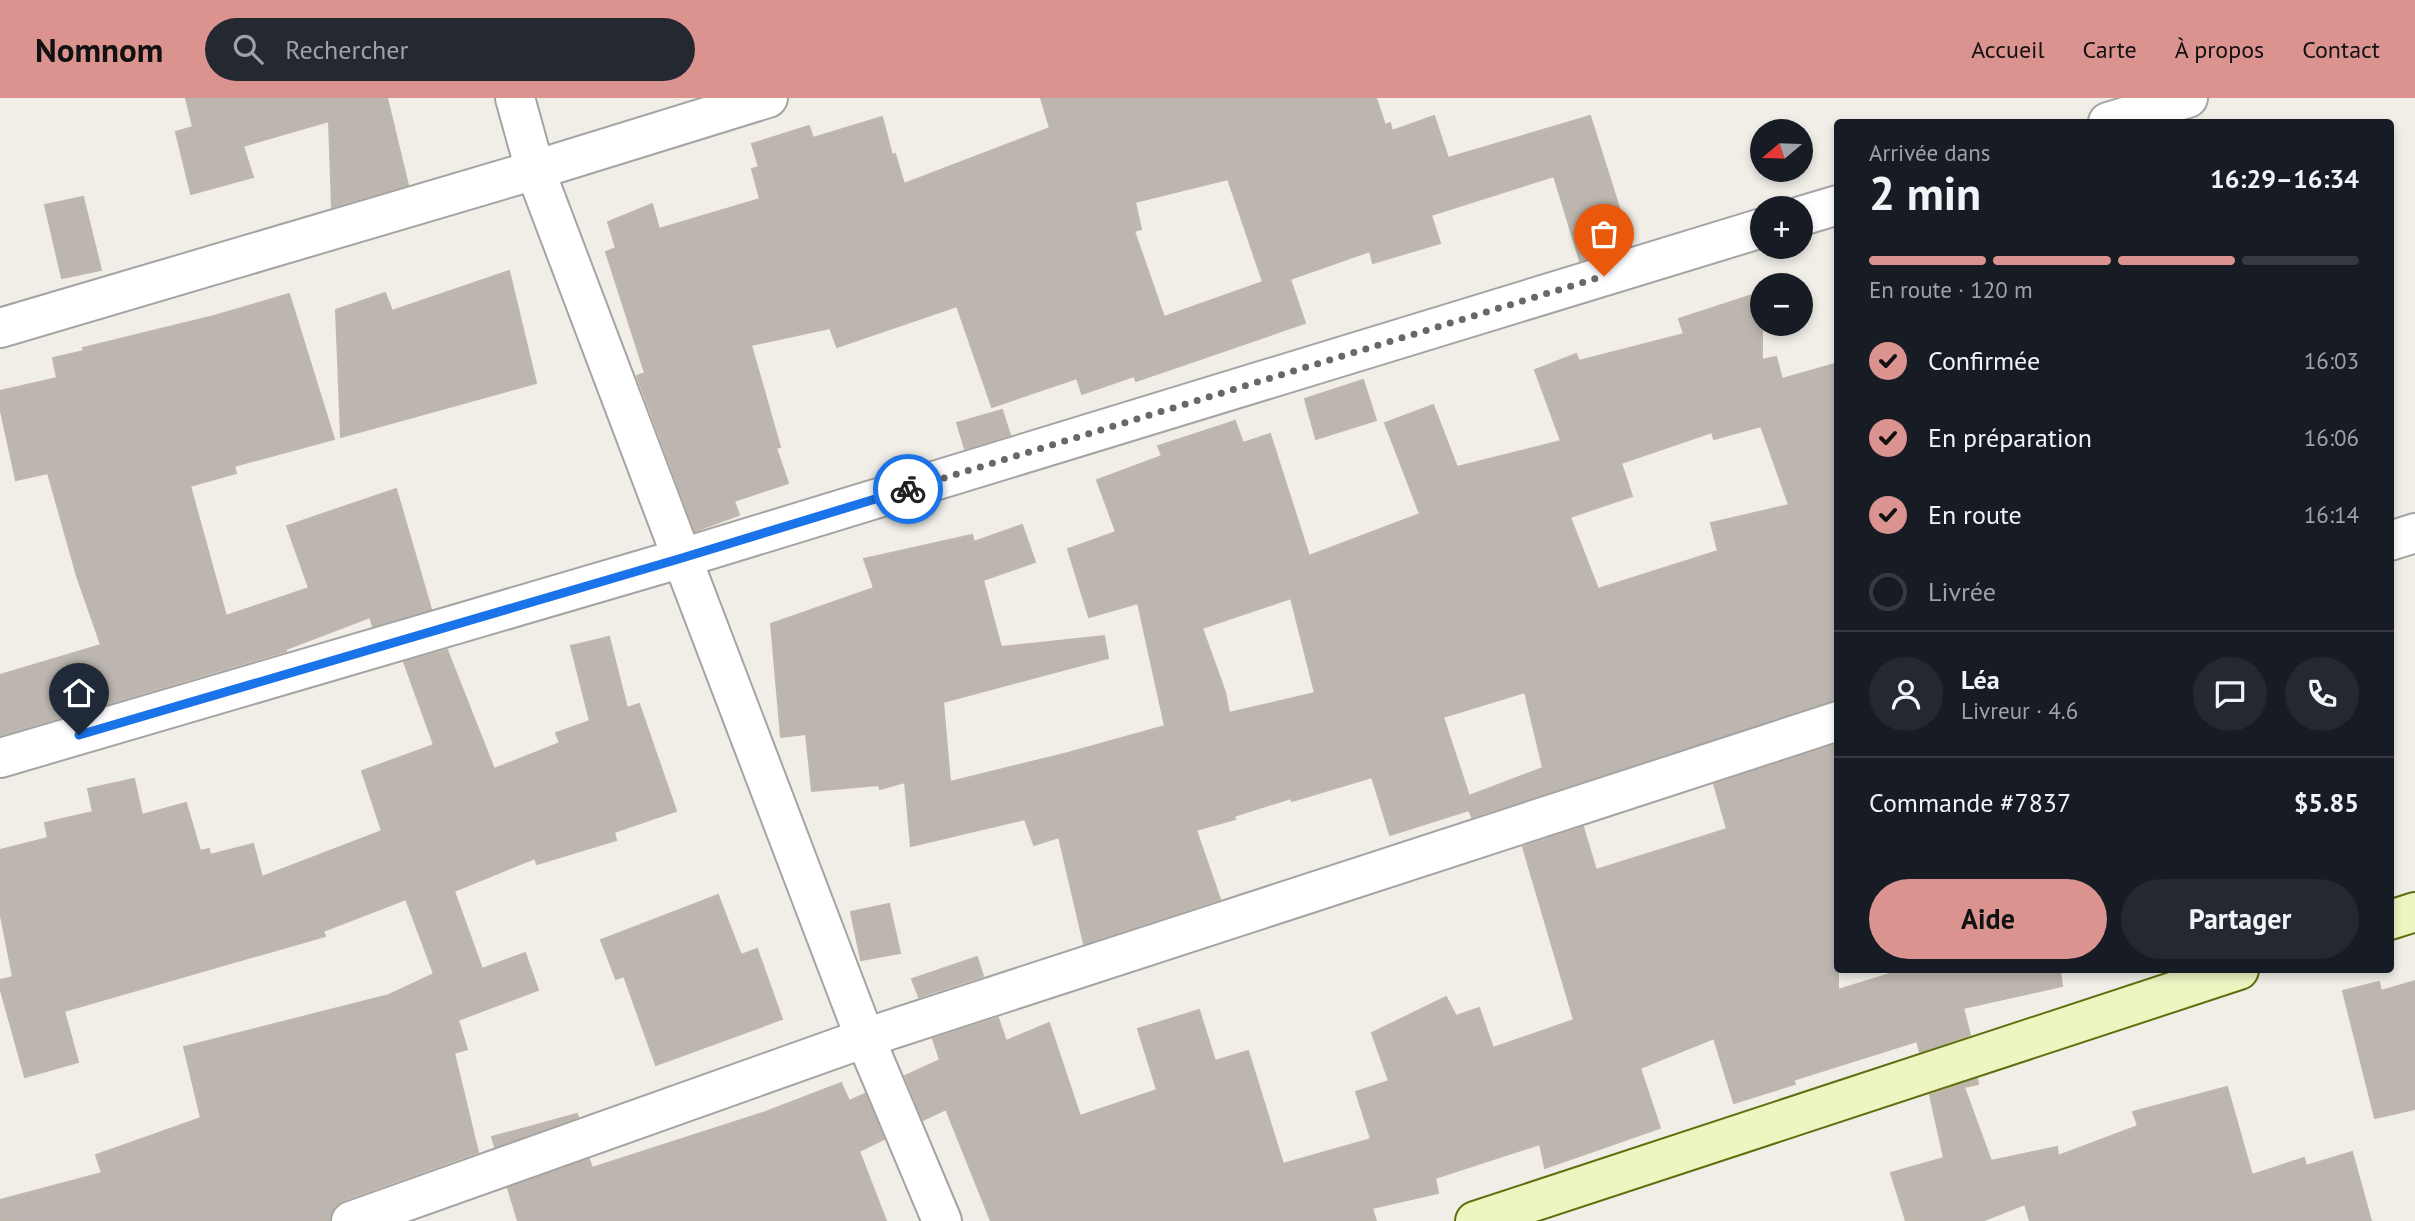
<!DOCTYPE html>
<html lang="fr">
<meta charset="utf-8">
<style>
body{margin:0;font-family:"PT Sans",sans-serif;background:#242831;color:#f1f3f6;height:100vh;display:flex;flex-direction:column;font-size:26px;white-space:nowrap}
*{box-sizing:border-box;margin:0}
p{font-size:23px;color:#9ea1a6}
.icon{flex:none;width:38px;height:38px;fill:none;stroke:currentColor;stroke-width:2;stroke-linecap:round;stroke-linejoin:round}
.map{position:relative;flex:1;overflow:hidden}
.panel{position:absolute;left:1834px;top:21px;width:560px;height:854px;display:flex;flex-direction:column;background:#171b24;border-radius:7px;box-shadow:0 4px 10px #0003}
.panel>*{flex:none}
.needle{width:46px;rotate:251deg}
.controls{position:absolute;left:1750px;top:21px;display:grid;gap:14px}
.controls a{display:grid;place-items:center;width:63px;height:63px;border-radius:50%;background:#171b24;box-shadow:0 4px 10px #0003;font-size:35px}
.pin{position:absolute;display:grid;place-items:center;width:60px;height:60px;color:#fff;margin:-72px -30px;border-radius:50% 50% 50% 0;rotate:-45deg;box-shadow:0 0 7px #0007}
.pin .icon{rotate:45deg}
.courier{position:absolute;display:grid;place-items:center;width:70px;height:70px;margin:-35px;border:5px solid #1a73e8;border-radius:50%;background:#fff;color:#222;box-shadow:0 2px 9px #0007}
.headline em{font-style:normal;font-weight:700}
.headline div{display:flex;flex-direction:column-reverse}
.headline{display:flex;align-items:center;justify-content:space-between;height:119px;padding:0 35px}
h1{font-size:46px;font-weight:700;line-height:52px}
.bar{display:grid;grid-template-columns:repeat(4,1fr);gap:10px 7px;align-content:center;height:84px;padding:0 35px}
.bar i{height:9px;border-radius:5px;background:#363941}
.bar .selected{background:#da938f}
.bar p{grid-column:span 4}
.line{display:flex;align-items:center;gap:18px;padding:0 35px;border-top:2px solid #363941}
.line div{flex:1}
.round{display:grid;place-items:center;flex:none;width:74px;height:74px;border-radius:37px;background:#242831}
ol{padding:0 35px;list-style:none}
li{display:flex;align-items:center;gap:21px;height:77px}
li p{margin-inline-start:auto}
li .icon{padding:7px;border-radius:50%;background:#da938f;color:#111;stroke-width:4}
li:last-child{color:#9ea1a6}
li i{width:38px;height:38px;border:4px solid #363941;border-radius:50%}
.action{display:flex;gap:14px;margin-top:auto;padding:14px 35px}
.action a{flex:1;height:80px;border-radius:42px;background:#da938f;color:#111;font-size:28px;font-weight:700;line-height:80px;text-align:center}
.action a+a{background:#242831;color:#f1f3f6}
header{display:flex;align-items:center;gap:42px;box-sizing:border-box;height:98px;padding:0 35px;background:#da938f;color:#111}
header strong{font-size:33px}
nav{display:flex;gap:38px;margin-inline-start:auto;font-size:24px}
.search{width:490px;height:63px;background:#242831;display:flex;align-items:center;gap:18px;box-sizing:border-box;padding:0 24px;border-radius:38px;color:#9ea1a6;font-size:26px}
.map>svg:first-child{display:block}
.building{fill:#bdb6b0;stroke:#c0b6ab;stroke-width:2;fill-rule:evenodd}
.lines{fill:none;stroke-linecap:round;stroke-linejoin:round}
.street-casing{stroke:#a4a4a4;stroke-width:42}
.secondary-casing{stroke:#5e700e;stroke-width:42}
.street{stroke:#fff;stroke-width:38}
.secondary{stroke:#eef5c1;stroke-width:38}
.done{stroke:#696866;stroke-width:7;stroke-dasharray:0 12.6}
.route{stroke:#1a73e8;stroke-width:9}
</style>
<header>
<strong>Nomnom</strong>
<div class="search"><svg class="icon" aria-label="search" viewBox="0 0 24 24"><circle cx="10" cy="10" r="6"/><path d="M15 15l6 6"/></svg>Rechercher</div>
<nav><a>Accueil</a><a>Carte</a><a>À propos</a><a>Contact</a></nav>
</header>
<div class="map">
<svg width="2415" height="1123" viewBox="0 0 2415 1123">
<rect width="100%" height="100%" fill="#f0eee7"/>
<g class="building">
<path d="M186,0H387L408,87L332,109L329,23L243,48L253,79L191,96L176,34L193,29Z"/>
<path d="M1041,0H1376L1385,27L1390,25L1392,33L1434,18L1448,60L1590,18L1631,147L1580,163L1554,78L1431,117L1440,145L1373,165L1370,153L1290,181L1305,225L1136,283L1134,278L1082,296L1077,280L992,309L957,208L837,249L830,230L751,247L780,349L776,350L788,385L734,403L739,417L695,433L637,278L645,275L606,154L616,150L608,124L652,106L659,131L760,101L752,71L759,69L752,46L809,28L813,40L882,19L892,57L895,56L904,86L1050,30ZM1228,81L1263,184L1164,219L1134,133L1141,131L1135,104Z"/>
<path d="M83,99L101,172L62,180L45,107Z"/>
<path d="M509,173L536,285L341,339L336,212L385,195L392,213Z"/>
<path d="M1762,194V262L1776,259L1782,281L1838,265V602L1472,719L1469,712L1390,737L1372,679L1292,703L1291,700L1234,718L1235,721L1196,732L1220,801L1084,846L1059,739L1034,747L1025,721L911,748L905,684L880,691L879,687L812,693L806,636L781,639L771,526L874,490L864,461L972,437L974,444L1022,427L1035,464L983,482L1001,549L1104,538L1108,560L943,604L950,684L1068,655L1165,628L1138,505L1089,519L1068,451L1116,434L1097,382L1162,358L1158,348L1235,323L1243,345L1270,336L1309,458L1420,416L1385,325L1433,307L1457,369L1561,343L1535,272L1576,256L1579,263L1684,236L1679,221ZM1761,328L1789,407L1711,425L1718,453L1598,491L1570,419L1632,398L1621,365L1712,334L1714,341ZM1291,500L1315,595L1229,615L1225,594L1202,530ZM1525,594L1543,670L1469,698L1443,619Z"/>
<path d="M289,196L334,341L234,368L236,375L190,388L226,518L309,490L287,428L396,391L431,511L373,528L370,519L286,551V553L0,637V577L101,547L77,478L48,375L16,382L0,309V293L57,280L53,260L84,253L83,250L214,218Z"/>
<path d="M1363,282L1376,322L1316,341L1305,301Z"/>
<path d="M1002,312L1010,337L965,351L957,325Z"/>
<path d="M609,539L627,610L639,606L676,713L614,734L616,742L537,766L535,760L454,793L482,871L525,855L538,892L458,922L467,951L454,955L478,1054L344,1102L334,1109L330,1123H0V1102L102,1075L96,1057L201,1020L184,949L389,897L434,876L406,801L323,833L325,838L64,913L78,964L25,979L0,889V882L13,879L0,813V752L48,740L45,725L93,714L88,691L134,681L142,717L186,705L200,753L209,751L210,757L253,746L262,779L382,733L362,673L434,647L404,564L447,552L494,671L560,645L556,635L590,623L571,548Z"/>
<path d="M1838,646V892L1903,872H2060L2062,888L1963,910L1970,937L1967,938L1920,954L1917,943L1793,982L1795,986L1734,1005L1714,940L1640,970L1660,1030L1545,1070L1540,1046L1435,1080L1438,1095L1372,1110L1376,1123H991L946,1011L923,1022L905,978L940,962L933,941L998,920L1006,943L1049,925L1080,1018L1157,992L1138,931L1199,912L1215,963L1248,953L1283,1066L1371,1041L1356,994L1389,983L1372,935L1446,899L1456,918L1479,910L1493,950L1574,922L1523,749L1583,729L1596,772L1727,731L1714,686Z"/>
<path d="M718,797L741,857L757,851L782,921L656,967L624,878L616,881L601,842Z"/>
<path d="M889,806L900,855L861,862L851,814Z"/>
<path d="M977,859L983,878L919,899L912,881Z"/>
<path d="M2415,883V1011L2375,1020L2343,893L2379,884L2381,893Z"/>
<path d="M1977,981L1978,986L1964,989L1991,1063L2057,1049L2058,1058L2138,1028L2133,1014L2227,989L2252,1077L2304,1060L2306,1068L2352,1054L2371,1123H2030L2025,1106L1982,1123H1906L1891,1075L1944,1060L1930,997Z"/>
<path d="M841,985L849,1003L865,996L884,1041L859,1053L886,1123H518L508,1090L589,1061L592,1070L766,1014Z"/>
<path d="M577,1016L578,1019L495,1049L492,1039Z"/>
</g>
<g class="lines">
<g class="street-casing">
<g id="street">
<path d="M515,0L535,72L682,460L865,940L942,1123"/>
<path d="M2108,24L2188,0"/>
<path d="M1801,118L1838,107"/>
<path d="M0,230L535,72L768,0"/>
<path d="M2390,443L2415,435"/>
<path d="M0,660L682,460L1762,130"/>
<path d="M351,1123L865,940L1838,623"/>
</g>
</g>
<g class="secondary-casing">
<g id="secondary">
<path d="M2390,822L2415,814"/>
<path d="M1475,1123L2239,872"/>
</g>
</g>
<use href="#street" class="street"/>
<use href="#secondary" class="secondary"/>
</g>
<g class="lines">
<path class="done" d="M908,391L1604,178"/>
<path class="route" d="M79,637L682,460L908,391"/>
</g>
</svg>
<div class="controls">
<a><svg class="needle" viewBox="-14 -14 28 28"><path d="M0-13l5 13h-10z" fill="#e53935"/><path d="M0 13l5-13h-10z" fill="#9ea1a6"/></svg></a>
<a>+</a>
<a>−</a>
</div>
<div class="pin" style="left:1604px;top:178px;background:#ea580c"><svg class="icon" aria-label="bag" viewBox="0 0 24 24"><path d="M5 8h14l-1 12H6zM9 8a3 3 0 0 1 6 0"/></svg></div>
<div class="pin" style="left:79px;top:637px;background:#1f2937"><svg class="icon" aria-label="home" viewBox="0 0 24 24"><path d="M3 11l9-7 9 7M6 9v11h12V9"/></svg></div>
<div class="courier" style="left:908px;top:391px"><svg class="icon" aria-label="bike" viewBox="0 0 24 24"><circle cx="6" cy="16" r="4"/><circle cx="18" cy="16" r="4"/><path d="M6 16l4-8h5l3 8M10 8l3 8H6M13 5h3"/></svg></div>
<section class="panel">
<div class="headline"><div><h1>2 min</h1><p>Arrivée dans</p></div><em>16:29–16:34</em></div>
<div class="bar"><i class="selected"></i><i class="selected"></i><i class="selected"></i><i></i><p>En route · 120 m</p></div>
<ol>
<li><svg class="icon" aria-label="check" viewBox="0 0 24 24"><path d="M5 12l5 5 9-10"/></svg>Confirmée<p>16:03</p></li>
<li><svg class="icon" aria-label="check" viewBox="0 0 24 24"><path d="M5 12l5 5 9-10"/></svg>En préparation<p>16:06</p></li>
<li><svg class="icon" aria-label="check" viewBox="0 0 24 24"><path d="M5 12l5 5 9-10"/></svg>En route<p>16:14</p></li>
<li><i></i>Livrée</li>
</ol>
<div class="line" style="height:126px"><a class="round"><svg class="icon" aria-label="person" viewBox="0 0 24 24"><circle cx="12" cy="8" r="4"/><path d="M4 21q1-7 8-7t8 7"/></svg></a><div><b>Léa</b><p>Livreur · 4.6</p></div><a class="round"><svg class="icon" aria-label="chat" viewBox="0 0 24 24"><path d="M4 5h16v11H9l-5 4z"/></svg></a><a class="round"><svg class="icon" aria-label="phone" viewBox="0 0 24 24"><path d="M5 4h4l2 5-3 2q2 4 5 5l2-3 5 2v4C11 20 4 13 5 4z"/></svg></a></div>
<div class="line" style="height:91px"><div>Commande #7837</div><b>$5.85</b></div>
<div class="action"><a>Aide</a><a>Partager</a></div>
</section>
</div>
